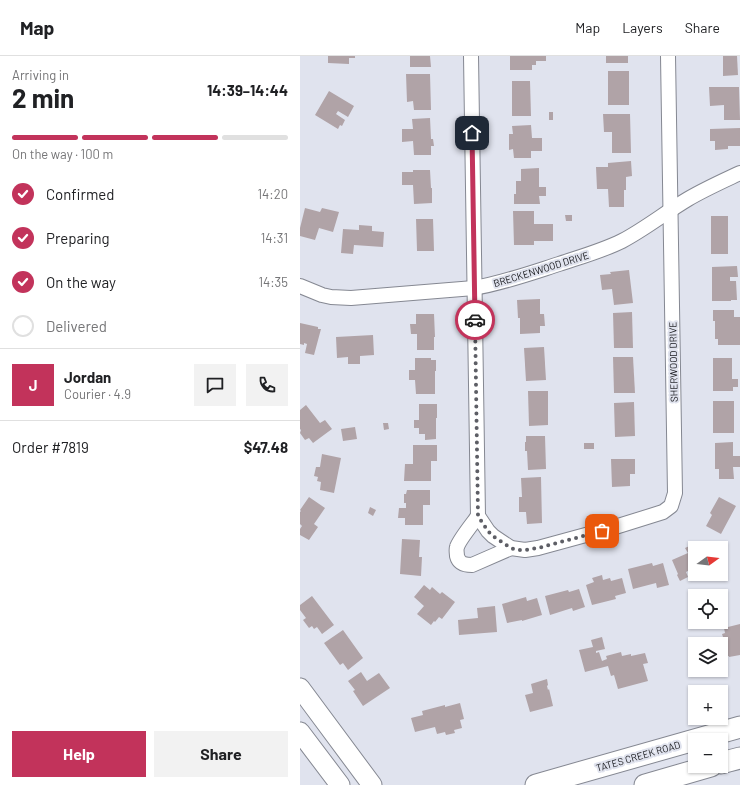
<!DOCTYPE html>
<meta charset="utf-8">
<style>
body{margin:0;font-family:Barlow,sans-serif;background:#f2f2f2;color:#202124;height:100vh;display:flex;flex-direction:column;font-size:15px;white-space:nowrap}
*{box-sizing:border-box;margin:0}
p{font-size:13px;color:#757577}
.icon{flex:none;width:22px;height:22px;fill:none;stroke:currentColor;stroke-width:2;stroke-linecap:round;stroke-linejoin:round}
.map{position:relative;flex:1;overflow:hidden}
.sheet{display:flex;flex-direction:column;background:#fff;width:300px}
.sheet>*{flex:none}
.needle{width:26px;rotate:75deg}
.controls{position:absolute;left:388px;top:485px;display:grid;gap:8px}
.controls a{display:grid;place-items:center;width:40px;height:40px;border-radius:0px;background:#fff;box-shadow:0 1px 3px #0004;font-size:20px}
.pin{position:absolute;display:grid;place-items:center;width:34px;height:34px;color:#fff;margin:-17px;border-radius:8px;box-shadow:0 2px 6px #0006}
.courier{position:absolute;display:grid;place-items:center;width:40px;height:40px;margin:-20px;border:3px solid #c2335b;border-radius:50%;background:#fff;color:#222;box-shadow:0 1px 5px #0007}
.head em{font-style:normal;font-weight:700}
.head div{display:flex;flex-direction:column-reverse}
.head{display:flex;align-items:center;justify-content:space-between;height:68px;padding:0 12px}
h1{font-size:26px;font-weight:700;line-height:30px}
.bar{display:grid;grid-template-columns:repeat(4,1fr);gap:6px 4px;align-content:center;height:48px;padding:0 12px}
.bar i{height:5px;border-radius:3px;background:#e0e0e0}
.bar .on{background:#c2335b}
.bar p{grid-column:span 4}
.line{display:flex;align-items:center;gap:10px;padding:0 12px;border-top:1px solid #e0e0e0}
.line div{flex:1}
.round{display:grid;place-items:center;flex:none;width:42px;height:42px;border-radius:0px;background:#f2f2f2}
ol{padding:0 12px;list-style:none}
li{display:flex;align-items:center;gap:12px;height:44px}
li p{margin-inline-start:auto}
li .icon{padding:4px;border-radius:50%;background:#c2335b;color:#fff;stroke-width:4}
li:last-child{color:#757577}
li i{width:22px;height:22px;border:2px solid #e0e0e0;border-radius:50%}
.primary-button{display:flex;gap:8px;margin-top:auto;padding:8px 12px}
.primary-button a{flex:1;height:46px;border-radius:0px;background:#c2335b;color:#fff;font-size:16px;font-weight:700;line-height:46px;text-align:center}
.primary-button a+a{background:#f2f2f2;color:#202124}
header{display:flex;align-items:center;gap:24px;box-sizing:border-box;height:56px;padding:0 20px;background:#fff;border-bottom:1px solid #e0e0e0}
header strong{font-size:19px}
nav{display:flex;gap:22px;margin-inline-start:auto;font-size:14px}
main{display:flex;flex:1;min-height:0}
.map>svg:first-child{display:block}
.building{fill:#b0a3a7}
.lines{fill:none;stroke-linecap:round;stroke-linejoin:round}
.street-casing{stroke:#858892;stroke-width:16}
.secondary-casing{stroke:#858892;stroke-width:21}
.primary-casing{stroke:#858892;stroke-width:23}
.street{stroke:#fff;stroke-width:14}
.secondary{stroke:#fff;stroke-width:19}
.primary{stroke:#fff;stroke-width:21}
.done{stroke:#5d5e65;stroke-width:4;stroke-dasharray:0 7.2}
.route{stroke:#c2335b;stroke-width:5}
.labels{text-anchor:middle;stroke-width:4;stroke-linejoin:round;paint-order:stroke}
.street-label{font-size:10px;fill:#16171b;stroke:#e0e3ee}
</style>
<header>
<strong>Map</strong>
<nav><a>Map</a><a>Layers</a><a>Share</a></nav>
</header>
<main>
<section class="sheet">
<div class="head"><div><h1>2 min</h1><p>Arriving in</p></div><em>14:39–14:44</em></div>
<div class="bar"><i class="on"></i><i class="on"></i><i class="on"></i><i></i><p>On the way · 100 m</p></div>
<ol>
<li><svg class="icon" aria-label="check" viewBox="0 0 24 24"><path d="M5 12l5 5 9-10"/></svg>Confirmed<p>14:20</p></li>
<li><svg class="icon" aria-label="check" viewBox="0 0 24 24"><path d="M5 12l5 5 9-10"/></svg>Preparing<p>14:31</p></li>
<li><svg class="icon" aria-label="check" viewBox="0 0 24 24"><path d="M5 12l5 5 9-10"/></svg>On the way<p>14:35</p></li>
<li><i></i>Delivered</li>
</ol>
<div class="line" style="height:72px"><b class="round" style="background:#c2335b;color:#fff">J</b><div><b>Jordan</b><p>Courier · 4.9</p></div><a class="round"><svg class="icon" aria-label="chat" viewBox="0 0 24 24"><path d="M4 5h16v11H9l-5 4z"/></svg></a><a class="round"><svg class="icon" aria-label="phone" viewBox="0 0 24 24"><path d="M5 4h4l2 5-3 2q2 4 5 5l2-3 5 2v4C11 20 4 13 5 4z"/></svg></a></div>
<div class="line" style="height:52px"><div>Order #7819</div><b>$47.48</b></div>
<div class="primary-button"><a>Help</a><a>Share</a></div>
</section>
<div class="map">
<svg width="440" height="729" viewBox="0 0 440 729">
<rect width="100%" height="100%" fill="#e0e3ee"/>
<g class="building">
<path d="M28,0H55V2H49V8L28,7Z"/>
<path d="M110,0H130L131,11H110Z"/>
<path d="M210,0H246V5H236V9H232V14H210Z"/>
<rect x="306" y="0" width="22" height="7"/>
<path d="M423,0H437L438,19L423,20Z"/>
<rect x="308" y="15" width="21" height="34"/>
<path d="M106,18H130L131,54H114L113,45L107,46Z"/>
<path d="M212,25H230L231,60H212Z"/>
<path d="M409,31H439L440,64H424V49L410,50Z"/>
<path d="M29,35L54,50L48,61L38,55L36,58L45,64L42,70L40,69L38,73L15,59Z"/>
<rect x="249" y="56" width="4" height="8"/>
<path d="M303,58H330L331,97H312V76H304Z"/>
<path d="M130,62L131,83H133L134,90H131V99H114L113,85L102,86V73H113L112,63Z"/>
<path d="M231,69L232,82H242V95H231V102H214L213,93L209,94V78H213L212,70Z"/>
<path d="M440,72V90H428V93L415,94V85H410V73Z"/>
<path d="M331,105L332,120L326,121V134H324V151H309L308,133H297L296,111H308V107Z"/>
<path d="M239,112V131H246V140H239L240,148H214V138H216V125H221V113Z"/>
<path d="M113,114H130L131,132H132V147L114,148L113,129H102V116H113Z"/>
<path d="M5,152L20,156L22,152L39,156L33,176L19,172L15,184L0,180V172Z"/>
<path d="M213,155H234V168H253V185H234V189H214Z"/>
<path d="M265,159H272V165H266Z"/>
<rect x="411" y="160" width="17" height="38"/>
<path d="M116,163H133L134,195H117Z"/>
<path d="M59,169L72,170V175L84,176L83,191L54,189L53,198L41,197L43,173L59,174Z"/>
<path d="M437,210L438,221H430V225H436L437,244H431V245H412V211Z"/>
<path d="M329,214L333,247L314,249L312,233L302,234L300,219L311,218L310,216Z"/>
<path d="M240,243V258H244L245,270H240V277L220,278V262H218L217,244Z"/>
<path d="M413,254H434V261H440V289H418V283H415V265H413Z"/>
<path d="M332,256L333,292H314L313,257Z"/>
<path d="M116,258H134L135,281H134V294H117V278H111L110,268H116Z"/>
<path d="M0,267L18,271V273H21L14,299L5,297L7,288L4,287V289L0,288Z"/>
<path d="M73,279L74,299L60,300V308H48V301L37,302L36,281Z"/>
<path d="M244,291L246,324L226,325L224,292Z"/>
<path d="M313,301H333L335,337H314Z"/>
<path d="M115,302H131V304H136V315H135V338H116L115,324H109V314H115Z"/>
<path d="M413,302H432V323H438V331H433V335H413Z"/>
<path d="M228,335H248V369L229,370Z"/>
<rect x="413" y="345" width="21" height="32"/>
<path d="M334,346L335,380L315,381L314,347Z"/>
<path d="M119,348H137V362H136V383L125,384V378H119V372H114V364H119Z"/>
<path d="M6,349L20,367L25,364L32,373L13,387L9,382L5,384L0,377L1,374L0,373V354Z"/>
<path d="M83,367H88L89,373L84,374Z"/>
<path d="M55,371L57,383L43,385L41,373Z"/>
<path d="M226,380H245L246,413L228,414L227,395H225V386H226Z"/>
<path d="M433,386V400H440V411H433L434,423H419V413H415V387Z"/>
<rect x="284" y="387" width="10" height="6"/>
<path d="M113,389H137V405H131V425H104L105,408H113Z"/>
<path d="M22,398L41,402L34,437L20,434L21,426L17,425L18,421L14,420L16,411H20Z"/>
<path d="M311,403H335V418H330V430L312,431Z"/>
<path d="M241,421L242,467L227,468L226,456H219V441H222L221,422Z"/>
<path d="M107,434H130V449H123V469H105V462H98L99,452H106V447H104V438H106Z"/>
<path d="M9,441L25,452L14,468L18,471L9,484L0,479V473L2,470L0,468V456L1,455L0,454Z"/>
<path d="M419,441L436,450L421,478L406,470L412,459L410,457Z"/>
<path d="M70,451L76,454L73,460L68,457Z"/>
<path d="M102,483L120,484L119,501H122L121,520L100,518Z"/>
<path d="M400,485L403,492H395V511L386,516L388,521L380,525L377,519L378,518L372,504L388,497L385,492Z"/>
<path d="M352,507L353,510L363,507L369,529L357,532L356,527L333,533L328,513Z"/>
<path d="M302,519L303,524L310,522L311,525L322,522L326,537L315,540L316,543L292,549L286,529L294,526L292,522Z"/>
<path d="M124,529L130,534L132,531L140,538L142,536L155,546L142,563L139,561L135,566L134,565L131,569L117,558L124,550L114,541Z"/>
<path d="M279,533L285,551L273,555L272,552L250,559L245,540L268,534L269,536Z"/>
<path d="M12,540L34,569L22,578L17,571L14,573L12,570L9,572L3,564L6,562L0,554V549Z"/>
<path d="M226,541L227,545L237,542L242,559L222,565V564L207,567L202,548Z"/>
<path d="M195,550L197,576L159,579L158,564L178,562L177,552Z"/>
<path d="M440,568V599L429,601V600L421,602V588H404L403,586L423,581L422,578L425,577L424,572Z"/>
<path d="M43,574L63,602L48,614L43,607L40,609L24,587Z"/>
<path d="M302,581L305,593L296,595V597L299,596L302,605L307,603L306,600L321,596L322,600L331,598V600L345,597L348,607L343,608L348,625L318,633L314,619L311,620L308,610L285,616L279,594L293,591L291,584Z"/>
<path d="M61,616L67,625L79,617L90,632L63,650L53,635L55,634L48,625Z"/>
<path d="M247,623L248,629L247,630L248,634L249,633L253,650L230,656L225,639L233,637L231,628Z"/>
<path d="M160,647L164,663L160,664L162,672L154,674L155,677L146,679L145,676L137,678L135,671L115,676L111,662L123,659L122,655L145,649V651Z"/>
</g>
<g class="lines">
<g class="street-casing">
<g id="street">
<path d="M171,0L178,460L188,475L193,480L211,492L225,494L238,492L315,471L363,456L371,450L375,437L368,0"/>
<path d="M0,230L22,239L31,241L51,242L174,232C203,227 231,217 259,208C280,201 302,195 322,185C345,173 366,156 388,143C405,133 423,125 440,117"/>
<path d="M178,460C173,467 159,484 157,491C156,494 157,498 157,500C159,508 165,509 172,509L211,492"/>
</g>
</g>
<g class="secondary-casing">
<g id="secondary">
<path d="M0,632L72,729"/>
<path d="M0,676L40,729"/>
</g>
</g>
<g class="primary-casing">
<g id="primary">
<path d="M421,707L440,702"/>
<path d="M236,729L440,671"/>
<path d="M345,729L411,710"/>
</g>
</g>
<use href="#street" class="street"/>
<use href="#secondary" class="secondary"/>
<use href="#primary" class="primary"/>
</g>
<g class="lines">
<path class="done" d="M175,264L178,460L188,475L193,480L211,492L217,494H225L238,492L302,475"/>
<path class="route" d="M172,77L175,264"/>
</g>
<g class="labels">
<g class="street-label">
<text transform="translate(241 213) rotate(-17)" y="4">BRECKENWOOD DRIVE</text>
<text transform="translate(373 306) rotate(-91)" y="4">SHERWOOD DRIVE</text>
<text transform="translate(338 700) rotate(-16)" y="4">TATES CREEK ROAD</text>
</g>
</g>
</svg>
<div class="controls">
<a><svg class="needle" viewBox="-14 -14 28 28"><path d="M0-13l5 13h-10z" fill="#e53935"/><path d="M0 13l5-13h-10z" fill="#757577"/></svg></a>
<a><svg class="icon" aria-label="locate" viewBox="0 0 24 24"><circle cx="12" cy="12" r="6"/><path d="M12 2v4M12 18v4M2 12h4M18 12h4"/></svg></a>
<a><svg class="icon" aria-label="layers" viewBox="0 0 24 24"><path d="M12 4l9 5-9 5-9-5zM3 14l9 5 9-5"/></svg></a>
<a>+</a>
<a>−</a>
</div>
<div class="pin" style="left:302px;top:475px;background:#ea580c"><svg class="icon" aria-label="bag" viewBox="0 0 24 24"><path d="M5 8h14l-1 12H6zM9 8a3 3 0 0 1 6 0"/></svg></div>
<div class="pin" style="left:172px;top:77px;background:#1f2937"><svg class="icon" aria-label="home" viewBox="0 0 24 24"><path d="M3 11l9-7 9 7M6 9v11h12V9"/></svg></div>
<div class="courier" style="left:175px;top:264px"><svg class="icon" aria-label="car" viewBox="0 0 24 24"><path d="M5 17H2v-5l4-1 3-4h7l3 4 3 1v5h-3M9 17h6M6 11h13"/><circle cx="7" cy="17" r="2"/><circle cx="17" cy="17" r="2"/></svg></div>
</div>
</main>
